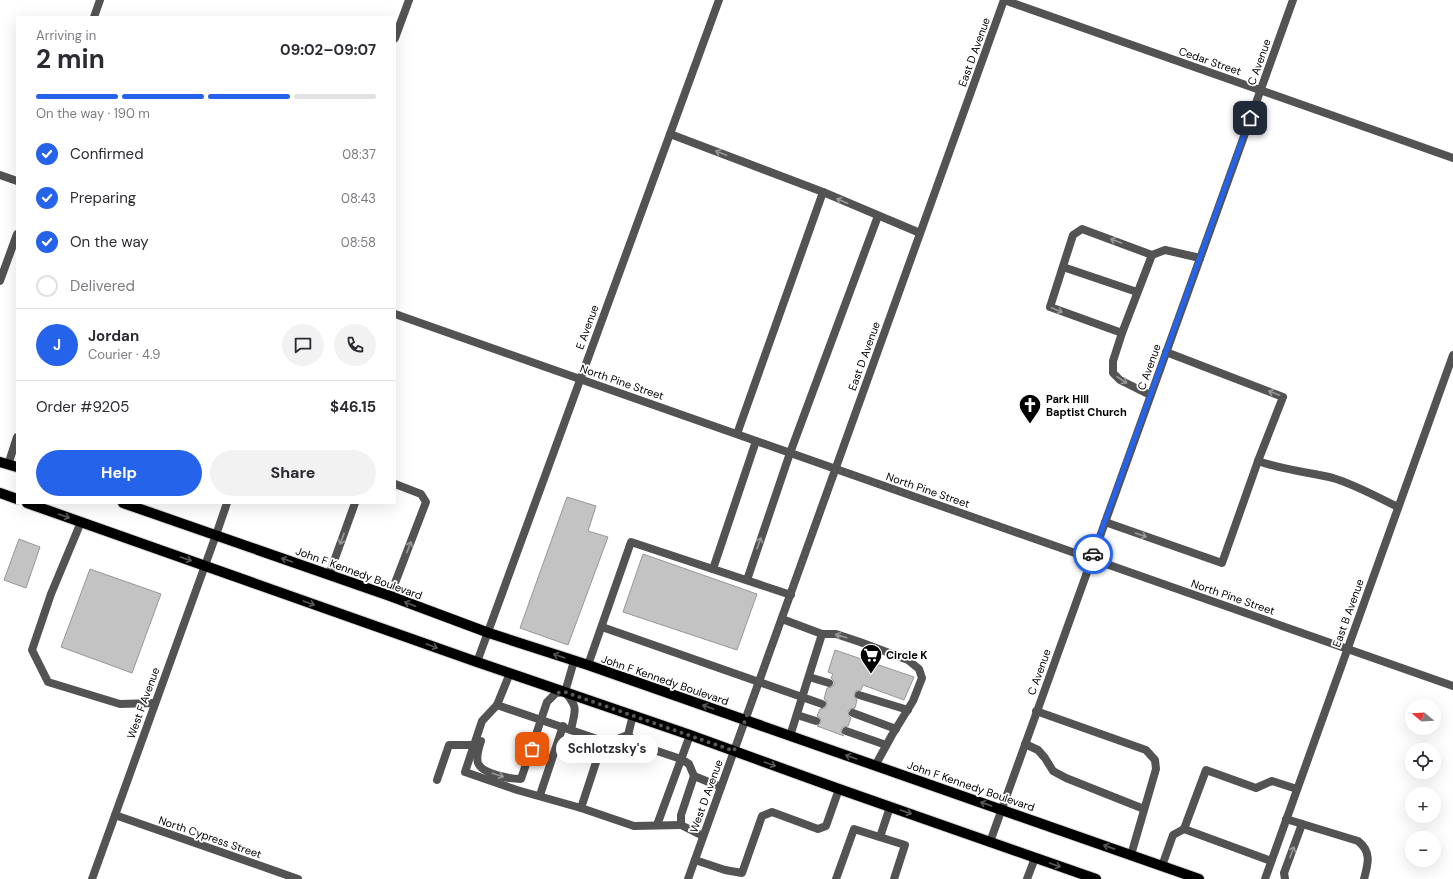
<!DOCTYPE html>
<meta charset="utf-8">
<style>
body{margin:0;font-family:"DM Sans",sans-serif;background:#f2f2f3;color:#2b2b33;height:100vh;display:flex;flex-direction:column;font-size:15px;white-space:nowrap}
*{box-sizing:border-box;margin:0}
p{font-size:13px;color:#7c7c81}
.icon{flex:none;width:22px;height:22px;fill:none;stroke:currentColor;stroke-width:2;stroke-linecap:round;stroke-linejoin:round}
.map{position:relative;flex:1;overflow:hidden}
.drawer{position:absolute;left:16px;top:16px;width:380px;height:488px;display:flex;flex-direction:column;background:#fff;border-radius:0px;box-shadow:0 4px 16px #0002}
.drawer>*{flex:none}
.needle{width:26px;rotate:288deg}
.controls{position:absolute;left:1405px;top:699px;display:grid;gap:8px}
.controls a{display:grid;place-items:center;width:36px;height:36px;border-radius:50%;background:#fff;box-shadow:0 4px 16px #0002;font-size:20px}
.pin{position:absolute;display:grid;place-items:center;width:34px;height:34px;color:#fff;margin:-17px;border-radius:8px;box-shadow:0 2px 6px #0006}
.courier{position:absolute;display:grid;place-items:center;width:40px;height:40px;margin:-20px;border:3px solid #2563eb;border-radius:50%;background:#fff;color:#222;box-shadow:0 1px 5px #0007}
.bubble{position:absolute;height:28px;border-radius:14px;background:#fff;box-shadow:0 4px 16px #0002;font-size:13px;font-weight:700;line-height:28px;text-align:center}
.overview em{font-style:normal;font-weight:700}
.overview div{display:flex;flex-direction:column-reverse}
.overview{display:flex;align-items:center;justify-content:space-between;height:68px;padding:0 20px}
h1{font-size:26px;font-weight:700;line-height:30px}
.bar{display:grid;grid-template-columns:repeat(4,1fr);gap:6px 4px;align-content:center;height:48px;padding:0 20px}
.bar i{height:5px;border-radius:3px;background:#e1e1e2}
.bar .selected{background:#2563eb}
.bar p{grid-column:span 4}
.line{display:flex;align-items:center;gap:10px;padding:0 20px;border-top:1px solid #e1e1e2}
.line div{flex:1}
.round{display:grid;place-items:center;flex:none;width:42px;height:42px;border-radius:21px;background:#f2f2f3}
ol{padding:0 20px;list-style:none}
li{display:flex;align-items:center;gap:12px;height:44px}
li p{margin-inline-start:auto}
li .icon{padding:4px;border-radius:50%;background:#2563eb;color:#fff;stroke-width:4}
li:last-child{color:#7c7c81}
li i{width:22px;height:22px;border:2px solid #e1e1e2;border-radius:50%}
.action{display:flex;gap:8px;margin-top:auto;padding:8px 20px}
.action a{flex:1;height:46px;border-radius:24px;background:#2563eb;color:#fff;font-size:16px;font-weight:700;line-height:46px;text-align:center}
.action a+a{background:#f2f2f3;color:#2b2b33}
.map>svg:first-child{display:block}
.building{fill:#c3c3c3;stroke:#979797}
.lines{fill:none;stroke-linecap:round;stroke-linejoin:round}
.primary-casing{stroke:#dbdbdb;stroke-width:12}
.service{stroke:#535353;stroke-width:8}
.minor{stroke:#535353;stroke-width:8}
.tertiary{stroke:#535353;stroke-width:8}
.primary{stroke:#000;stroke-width:10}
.oneway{stroke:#989898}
.oneway2{stroke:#595959}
.done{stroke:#595959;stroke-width:4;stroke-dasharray:0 7.2}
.route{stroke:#2563eb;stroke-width:5}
.labels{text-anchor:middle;stroke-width:3.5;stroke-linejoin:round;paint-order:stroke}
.street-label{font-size:11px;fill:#000;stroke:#fff}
.poi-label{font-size:11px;font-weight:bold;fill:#000;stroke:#fff;text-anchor:start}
</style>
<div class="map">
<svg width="1453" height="879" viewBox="0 0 1453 879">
<rect width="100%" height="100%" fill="#fff"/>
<g class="building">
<path d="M567,497L596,506L588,531L608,537L568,645L520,628Z"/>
<path d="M19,539L40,547L26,588L4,580Z"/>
<path d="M643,554L757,594L737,650L623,612Z"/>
<path d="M90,569L161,594L132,673L61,647Z"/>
<path d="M835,650L914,677L904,700L863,685L861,690L856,691L854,696L857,700L855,708L850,709L848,711L849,716L851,718L848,726L843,727L841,730L842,734L844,736L817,726L821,722L820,718L817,716L820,709L825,708L827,705L826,701L824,699L827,688L832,687L834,684V681L831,678L833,674L828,672Z"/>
</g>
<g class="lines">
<g class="primary-casing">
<g id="primary">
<path d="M0,462L17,467"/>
<path d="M0,493L17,499"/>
<path d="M27,503L477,662L690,735L839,789L1096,879"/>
<path d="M123,503L390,596L489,633L588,665L1199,879"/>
</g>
</g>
<g class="service">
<path d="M670,134L823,192L920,233"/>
<path d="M1063,267L1137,292"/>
<path d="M1122,333L1050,307L1073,235L1082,229L1152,255"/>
<path d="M1166,352L1283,397L1258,461"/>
<path d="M1150,395L1120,380L1113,373V361L1122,333L1152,255L1165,250L1200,258"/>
<path d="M737,434L823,192"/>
<path d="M8,465L17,437"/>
<path d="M81,522L51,594L32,650L48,682L120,704L155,703"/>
<path d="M1105,522L1222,563L1258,461C1283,470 1308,472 1333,478C1356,485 1377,497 1398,507"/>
<path d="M713,569L756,441"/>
<path d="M329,575L355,503"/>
<path d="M747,580L790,453L878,216"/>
<path d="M390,596L426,502L421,494L395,484"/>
<path d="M782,619L822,634H836L860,642L908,660L919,669L922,678L913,701L892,735L875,766"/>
<path d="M602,627L822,704"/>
<path d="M588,665L631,542L791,595"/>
<path d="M510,673L497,705L603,741H612L628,735L639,745L681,759L689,764L694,776L681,815V825L703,836"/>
<path d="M809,677L829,683"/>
<path d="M565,692C579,709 575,709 571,730"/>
<path d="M565,692L574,661"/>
<path d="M859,695L908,710"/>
<path d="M497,705L482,721L465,772L517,790L581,808"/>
<path d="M1036,711L1146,750L1155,760L1156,769L1131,855"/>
<path d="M853,713L896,729"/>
<path d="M797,715L816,721"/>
<path d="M846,731L886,745"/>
<path d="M628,735L633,715"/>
<path d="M790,736L822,634"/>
<path d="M481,741C479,747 476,757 478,763C482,774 510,779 521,779L547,702L556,693L564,692"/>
<path d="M603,741L581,808L634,826L681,825"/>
<path d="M1025,744L1038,750L1045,758L1053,771L1066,778L1144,809"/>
<path d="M694,776L721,787"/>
<path d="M437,780L449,745H474"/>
<path d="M540,795L563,726"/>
<path d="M1286,819L1358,841C1372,852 1368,864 1364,879"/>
<path d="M657,825L690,735"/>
<path d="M1184,829L1206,770L1256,788L1272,781L1297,789"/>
<path d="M880,837L890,807"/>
<path d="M695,860L725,870L742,873L762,816L772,812L818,829L826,826L839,789"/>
<path d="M1162,866L1173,835L1184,829L1271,861"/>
<path d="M836,879L854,829L905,845L894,879"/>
<path d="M1027,879L1035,858"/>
<path d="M1285,879L1284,873L1302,824"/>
</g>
<g class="minor">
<path d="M1004,0L1453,158"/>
<path d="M94,17L100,0"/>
<path d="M395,38L409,0"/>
<path d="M0,175L17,181"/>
<path d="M0,281L17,234"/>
<path d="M395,314L1453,686"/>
<path d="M216,535L227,503"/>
<path d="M477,662L719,0"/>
<path d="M115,815L298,879"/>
<path d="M990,842L1293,0"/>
<path d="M1265,879L1453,355"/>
</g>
<g class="tertiary">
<path d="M92,879L216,535"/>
<path d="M688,879L1004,0"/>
</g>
<use href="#primary" class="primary"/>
</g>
<defs><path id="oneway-shaft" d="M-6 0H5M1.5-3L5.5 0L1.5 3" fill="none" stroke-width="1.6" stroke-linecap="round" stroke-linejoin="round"/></defs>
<g class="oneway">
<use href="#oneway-shaft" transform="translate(721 153) rotate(-159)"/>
<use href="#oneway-shaft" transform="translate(842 201) rotate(-157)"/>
<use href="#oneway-shaft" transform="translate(1116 241) rotate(-160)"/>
<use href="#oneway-shaft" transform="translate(1057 310) rotate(23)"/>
<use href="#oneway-shaft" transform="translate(1122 380) rotate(34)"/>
<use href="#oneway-shaft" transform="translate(1274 393) rotate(-159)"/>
<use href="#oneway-shaft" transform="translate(1141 535) rotate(19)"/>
<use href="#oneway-shaft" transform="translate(342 539) rotate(110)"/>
<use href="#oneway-shaft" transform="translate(759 543) rotate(-71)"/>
<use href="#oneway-shaft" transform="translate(409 547) rotate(-69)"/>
<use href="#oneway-shaft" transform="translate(841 636) rotate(-164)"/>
<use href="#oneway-shaft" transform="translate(498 775) rotate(18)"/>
<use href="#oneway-shaft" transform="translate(1292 852) rotate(-69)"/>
</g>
<g class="oneway2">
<use href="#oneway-shaft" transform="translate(64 516) rotate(19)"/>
<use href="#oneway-shaft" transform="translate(186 559) rotate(19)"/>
<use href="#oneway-shaft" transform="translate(287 560) rotate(-161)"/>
<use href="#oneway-shaft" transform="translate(309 603) rotate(20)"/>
<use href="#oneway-shaft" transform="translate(410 604) rotate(-159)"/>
<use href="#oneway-shaft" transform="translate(432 646) rotate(20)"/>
<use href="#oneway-shaft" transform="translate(559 656) rotate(-162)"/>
<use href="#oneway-shaft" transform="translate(708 707) rotate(-161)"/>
<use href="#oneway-shaft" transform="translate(851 757) rotate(-161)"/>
<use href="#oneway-shaft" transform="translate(770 764) rotate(20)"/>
<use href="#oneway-shaft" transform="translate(986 804) rotate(-161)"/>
<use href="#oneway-shaft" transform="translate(906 812) rotate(19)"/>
<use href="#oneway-shaft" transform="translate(1109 847) rotate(-161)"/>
<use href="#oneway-shaft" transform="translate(1055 865) rotate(19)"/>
</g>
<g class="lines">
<path class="done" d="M532,749L547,702L556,693L565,692L734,751L836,469L1091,559L1093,554"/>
<path class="route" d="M1093,554L1250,118"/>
</g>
<defs>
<g id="church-pin" transform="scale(1.15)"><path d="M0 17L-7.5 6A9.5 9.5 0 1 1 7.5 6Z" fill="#000" stroke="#fff"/><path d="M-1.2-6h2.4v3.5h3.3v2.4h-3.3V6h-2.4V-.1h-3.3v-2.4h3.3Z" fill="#fff"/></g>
<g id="supermarket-pin" transform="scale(1.15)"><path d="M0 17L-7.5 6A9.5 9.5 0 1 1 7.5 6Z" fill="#000" stroke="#fff"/><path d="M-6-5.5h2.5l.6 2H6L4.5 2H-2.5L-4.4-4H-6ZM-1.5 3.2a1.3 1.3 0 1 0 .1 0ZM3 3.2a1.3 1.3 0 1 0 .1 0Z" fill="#fff"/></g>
</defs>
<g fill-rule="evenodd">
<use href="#church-pin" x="1030" y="405"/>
<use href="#supermarket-pin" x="871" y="655"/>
</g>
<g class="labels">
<g class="street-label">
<text transform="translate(974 52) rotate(-70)" y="4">East D Avenue</text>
<text transform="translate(1210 61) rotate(19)" y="4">Cedar Street</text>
<text transform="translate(1259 62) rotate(-70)" y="4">C Avenue</text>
<text transform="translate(587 327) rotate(-70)" y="4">E Avenue</text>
<text transform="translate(864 356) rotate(-70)" y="4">East D Avenue</text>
<text transform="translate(1149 367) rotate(-70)" y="4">C Avenue</text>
<text transform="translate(622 382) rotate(19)" y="4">North Pine Street</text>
<text transform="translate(928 490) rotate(19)" y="4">North Pine Street</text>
<text transform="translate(359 573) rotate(20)" y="4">John F Kennedy Boulevard</text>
<text transform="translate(1233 597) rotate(19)" y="4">North Pine Street</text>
<text transform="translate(1348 613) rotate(-70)" y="4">East B Avenue</text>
<text transform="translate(1039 672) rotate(-70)" y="4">C Avenue</text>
<text transform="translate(665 680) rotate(19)" y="4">John F Kennedy Boulevard</text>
<text transform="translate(143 703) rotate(-70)" y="4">West F Avenue</text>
<text transform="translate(971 786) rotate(19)" y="4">John F Kennedy Boulevard</text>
<text transform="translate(706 796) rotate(-70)" y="4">West D Avenue</text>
<text transform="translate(210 837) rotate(19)" y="4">North Cypress Street</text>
</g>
<g class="poi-label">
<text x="1046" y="403">Park Hill<tspan x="1046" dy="13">Baptist Church</tspan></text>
<text x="886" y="659">Circle K</text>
</g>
</g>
</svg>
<div class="controls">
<a><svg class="needle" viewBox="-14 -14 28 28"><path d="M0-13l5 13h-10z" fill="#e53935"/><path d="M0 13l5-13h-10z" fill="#7c7c81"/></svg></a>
<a><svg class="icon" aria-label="locate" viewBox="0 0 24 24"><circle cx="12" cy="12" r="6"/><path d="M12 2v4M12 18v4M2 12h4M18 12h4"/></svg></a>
<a>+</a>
<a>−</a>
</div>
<div class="pin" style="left:532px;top:749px;background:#ea580c"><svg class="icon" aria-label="bag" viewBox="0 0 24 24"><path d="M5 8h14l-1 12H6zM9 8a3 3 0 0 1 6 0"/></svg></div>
<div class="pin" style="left:1250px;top:118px;background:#1f2937"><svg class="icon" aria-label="home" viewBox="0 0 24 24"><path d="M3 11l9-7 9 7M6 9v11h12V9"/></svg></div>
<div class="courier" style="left:1093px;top:554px"><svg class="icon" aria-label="car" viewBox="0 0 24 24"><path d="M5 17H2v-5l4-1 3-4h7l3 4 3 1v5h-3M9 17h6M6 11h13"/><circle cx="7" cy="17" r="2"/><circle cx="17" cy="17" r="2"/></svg></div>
<div class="bubble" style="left:556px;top:735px;width:102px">Schlotzsky's</div>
<section class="drawer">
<div class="overview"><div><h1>2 min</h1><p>Arriving in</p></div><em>09:02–09:07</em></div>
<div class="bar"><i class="selected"></i><i class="selected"></i><i class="selected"></i><i></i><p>On the way · 190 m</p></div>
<ol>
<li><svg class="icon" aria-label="check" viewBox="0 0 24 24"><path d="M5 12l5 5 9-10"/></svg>Confirmed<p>08:37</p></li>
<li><svg class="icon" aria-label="check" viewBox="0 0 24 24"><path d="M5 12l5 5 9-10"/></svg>Preparing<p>08:43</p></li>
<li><svg class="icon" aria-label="check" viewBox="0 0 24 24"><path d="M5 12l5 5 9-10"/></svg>On the way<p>08:58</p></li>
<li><i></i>Delivered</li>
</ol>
<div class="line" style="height:72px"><b class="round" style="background:#2563eb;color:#fff">J</b><div><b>Jordan</b><p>Courier · 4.9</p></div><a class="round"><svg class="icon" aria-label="chat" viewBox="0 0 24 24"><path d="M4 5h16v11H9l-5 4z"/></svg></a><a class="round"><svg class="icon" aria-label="phone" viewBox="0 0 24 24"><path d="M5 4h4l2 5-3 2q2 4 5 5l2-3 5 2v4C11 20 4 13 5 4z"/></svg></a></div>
<div class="line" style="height:52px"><div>Order #9205</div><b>$46.15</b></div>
<div class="action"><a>Help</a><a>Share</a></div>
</section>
</div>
